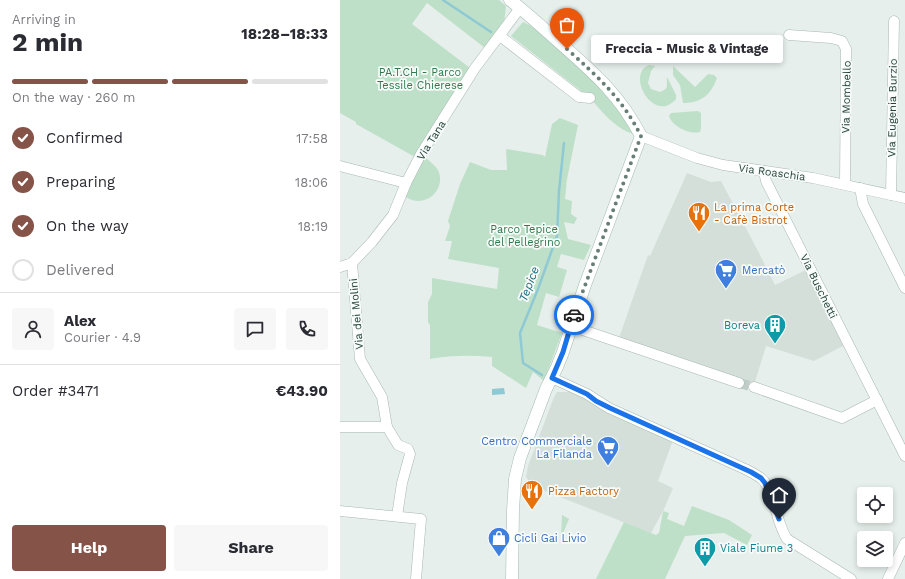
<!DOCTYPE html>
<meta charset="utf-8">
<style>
body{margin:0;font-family:"Work Sans",sans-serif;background:#f7f7f7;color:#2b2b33;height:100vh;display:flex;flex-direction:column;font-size:15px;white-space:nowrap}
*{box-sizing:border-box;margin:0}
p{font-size:13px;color:#7c7c81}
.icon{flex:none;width:22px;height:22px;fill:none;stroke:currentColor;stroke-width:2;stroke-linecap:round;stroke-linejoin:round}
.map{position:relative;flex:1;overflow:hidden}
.sheet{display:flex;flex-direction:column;background:#fff;width:340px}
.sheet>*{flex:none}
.controls{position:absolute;left:517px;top:487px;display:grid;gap:8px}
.controls a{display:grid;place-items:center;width:36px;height:36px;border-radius:4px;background:#fff;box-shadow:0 2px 6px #0003;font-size:20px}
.pin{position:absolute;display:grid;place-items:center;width:34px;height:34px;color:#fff;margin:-41px -17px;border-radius:50% 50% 50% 0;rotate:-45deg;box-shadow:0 0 4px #0007}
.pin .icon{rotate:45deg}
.courier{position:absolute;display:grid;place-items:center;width:40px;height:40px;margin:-20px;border:3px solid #1a73e8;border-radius:50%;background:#fff;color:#222;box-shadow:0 1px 5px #0007}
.bubble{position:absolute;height:28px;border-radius:4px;background:#fff;box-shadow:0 2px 6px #0003;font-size:13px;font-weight:700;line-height:28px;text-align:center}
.summary em{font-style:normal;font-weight:700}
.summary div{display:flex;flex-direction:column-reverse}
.summary{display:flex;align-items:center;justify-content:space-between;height:68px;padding:0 12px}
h1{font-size:26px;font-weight:700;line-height:30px}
.bar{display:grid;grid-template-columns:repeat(4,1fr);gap:6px 4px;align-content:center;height:48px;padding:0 12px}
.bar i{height:5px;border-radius:3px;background:#e1e1e2}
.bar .on{background:#855347}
.bar p{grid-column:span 4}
.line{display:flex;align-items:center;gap:10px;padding:0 12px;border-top:1px solid #e1e1e2}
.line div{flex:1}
.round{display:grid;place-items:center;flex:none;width:42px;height:42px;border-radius:4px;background:#f7f7f7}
ol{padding:0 12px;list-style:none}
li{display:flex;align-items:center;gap:12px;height:44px}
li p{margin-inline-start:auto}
li .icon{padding:4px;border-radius:50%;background:#855347;color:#fff;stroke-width:4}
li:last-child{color:#7c7c81}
li i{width:22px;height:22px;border:2px solid #e1e1e2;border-radius:50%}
.primary-button{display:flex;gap:8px;margin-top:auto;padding:8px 12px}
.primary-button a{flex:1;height:46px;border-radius:4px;background:#855347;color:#fff;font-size:16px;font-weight:700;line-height:46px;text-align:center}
.primary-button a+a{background:#f7f7f7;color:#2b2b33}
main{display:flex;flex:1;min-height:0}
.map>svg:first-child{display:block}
.built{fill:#d4dfda}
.green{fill:#bfe0c8}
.water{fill:#8ec9d4}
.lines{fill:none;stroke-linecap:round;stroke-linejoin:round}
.stream{stroke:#8ec9d4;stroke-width:2.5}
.street-tunnel{stroke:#bfccc8;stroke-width:10;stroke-dasharray:10 5;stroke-linecap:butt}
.street-casing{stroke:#a8b8b2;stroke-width:11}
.secondary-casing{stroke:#a4bbb3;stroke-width:13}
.street{stroke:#fff;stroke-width:10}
.secondary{stroke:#fff;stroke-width:12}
.done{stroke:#687f78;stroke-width:4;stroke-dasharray:0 7.2}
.route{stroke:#1a73e8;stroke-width:5}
.labels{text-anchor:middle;stroke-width:3.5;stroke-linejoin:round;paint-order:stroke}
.park-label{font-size:11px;fill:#2d7a4b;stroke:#f7fbf9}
.street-label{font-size:11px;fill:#24423a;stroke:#f7fbf9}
.food-label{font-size:11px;fill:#c56008;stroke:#f7fbf9;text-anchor:start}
.shop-label{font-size:11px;fill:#366cbe;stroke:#f7fbf9;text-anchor:start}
.culture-label{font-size:11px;fill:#0d838f;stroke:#f7fbf9;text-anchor:end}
.water-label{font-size:12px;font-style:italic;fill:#1c6f80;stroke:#f7fbf9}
</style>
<main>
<section class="sheet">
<div class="summary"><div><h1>2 min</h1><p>Arriving in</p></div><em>18:28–18:33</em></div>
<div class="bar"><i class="on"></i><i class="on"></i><i class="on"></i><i></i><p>On the way · 260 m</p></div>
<ol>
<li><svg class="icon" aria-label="check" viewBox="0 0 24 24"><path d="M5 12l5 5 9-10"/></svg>Confirmed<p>17:58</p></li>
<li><svg class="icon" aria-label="check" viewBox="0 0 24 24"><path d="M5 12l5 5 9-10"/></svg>Preparing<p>18:06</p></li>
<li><svg class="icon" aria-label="check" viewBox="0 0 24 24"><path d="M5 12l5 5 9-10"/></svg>On the way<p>18:19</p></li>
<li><i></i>Delivered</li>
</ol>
<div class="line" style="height:72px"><a class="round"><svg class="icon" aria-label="person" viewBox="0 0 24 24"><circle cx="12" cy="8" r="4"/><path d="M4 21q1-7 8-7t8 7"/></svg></a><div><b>Alex</b><p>Courier · 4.9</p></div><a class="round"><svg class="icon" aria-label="chat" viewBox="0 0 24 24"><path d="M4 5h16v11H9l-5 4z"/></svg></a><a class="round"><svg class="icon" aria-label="phone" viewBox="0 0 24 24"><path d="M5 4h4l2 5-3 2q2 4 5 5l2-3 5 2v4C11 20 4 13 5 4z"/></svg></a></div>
<div class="line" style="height:52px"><div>Order #3471</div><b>€43.90</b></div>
<div class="primary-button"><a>Help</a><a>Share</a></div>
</section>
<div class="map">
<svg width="565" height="579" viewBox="0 0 565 579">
<rect width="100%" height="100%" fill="#e6efeb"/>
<g class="built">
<path d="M347,173L371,182L381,181L417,249L435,285L466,270L503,345V346L474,361L426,346L414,385L279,338L308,255L310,256Z"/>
<path d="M228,390L333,440L318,481L333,488L323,511L311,533L205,491L201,485H192L186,477L188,466L214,397L217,392H227Z"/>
</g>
<g class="green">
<path d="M0,0H159L166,6L164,24L145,48L87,3L72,24L130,68L75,157L16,124V122L0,113Z"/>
<path d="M183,22L191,26L253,76L284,115L293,134C276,129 262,112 250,98L171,36Z"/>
<path d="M309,65L315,66L311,71L308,83L311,89L320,92C330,88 326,86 327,77L336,95V99C314,125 285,74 309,65Z"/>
<path d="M333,66L355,87L368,74L374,75L377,78C371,95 361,103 343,103L340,85L333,75Z"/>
<path d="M358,111L361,113V128L360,132C349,135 332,126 329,116L331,113Z"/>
<path d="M220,118L238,125L227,179L225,199L232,201L231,214L237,218L234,224L224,222L228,239L251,245L244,260L221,254L217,267L227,270L219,297L206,293L197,325L222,333L204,381L193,372L186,388L152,366V357C131,355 111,355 90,359V325L88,322V302L92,294V278L157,289L159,268L108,259L112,241H105L110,226L108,221L120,184L130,162L151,170H167L166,149L203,155L205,157L212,124Z"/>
<path d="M85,157C89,161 95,165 98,170C105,184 94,201 78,201C72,201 67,198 61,194Z"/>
<path d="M352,506L389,520L412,535L407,545L384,533L345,536L325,579H256L284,522L316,535L319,533L323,511L329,513L327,519L344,526Z"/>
<path d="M222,515L229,519L221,538Z"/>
</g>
<path class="water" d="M164,388L165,394L152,395V389Z"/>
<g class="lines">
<g class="stream">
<path d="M103,0L151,32"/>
<path d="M202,375L183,363L180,333L198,289L217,236L219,191L224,143"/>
</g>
<path class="street-tunnel" d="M399,383L414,387"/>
<g class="street-casing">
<g id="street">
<path d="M449,35L491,38L502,41L506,49L505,184"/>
<path d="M160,36L239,97L250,98"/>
<path d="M301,136L357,158L383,165L473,178L565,198"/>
<path d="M0,166L66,183"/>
<path d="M424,171L426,181L565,456"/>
<path d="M520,188L523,204L565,288"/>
<path d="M551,195L554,21"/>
<path d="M12,263L20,359L42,397L47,427L58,445L68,449L70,454L62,483L57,516"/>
<path d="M0,267L12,263L32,242L53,215L66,183L81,154L135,68L180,8"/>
<path d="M231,326L399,383"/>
<path d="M212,378L247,394L269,408L405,469C411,472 417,475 422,479C434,490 436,523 447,539L511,579"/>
<path d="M414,387L502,418L537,400"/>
<path d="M0,427H47"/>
<path d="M0,511L81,519L76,579"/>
<path d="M548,579L565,543"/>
</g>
</g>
<g class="secondary-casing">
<path id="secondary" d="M170,0C187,13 203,28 219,42C254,73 279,94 301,136L245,285L223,352L217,367L206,389L180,458L175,479L173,510L172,579"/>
</g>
<use href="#street" class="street"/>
<use href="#secondary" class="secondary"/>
</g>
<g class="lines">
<path class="done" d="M227,49C258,77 282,98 301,136L234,315"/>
<path class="route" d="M234,315L223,352L212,378L247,394L256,401L270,408L411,472L421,478L425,483L439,519"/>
</g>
<defs>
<g id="restaurant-pin" transform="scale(1.15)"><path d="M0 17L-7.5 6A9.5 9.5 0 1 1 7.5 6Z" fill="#e8710a" stroke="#f7fbf9"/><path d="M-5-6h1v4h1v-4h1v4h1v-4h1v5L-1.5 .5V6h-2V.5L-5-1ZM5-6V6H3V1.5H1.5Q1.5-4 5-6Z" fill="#fff"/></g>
<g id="supermarket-pin" transform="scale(1.15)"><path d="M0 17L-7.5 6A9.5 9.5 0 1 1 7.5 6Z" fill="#3f7fe0" stroke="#f7fbf9"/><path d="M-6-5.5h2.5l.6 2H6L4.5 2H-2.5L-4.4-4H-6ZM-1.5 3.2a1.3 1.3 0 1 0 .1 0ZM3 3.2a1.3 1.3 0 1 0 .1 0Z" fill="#fff"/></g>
<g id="building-pin" transform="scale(1.15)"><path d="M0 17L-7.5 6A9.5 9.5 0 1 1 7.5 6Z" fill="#0f9aa8" stroke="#f7fbf9"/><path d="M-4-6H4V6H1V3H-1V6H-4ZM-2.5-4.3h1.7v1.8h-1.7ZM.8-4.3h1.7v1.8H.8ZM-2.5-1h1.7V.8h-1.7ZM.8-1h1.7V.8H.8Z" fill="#fff"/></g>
<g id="shop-pin" transform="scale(1.15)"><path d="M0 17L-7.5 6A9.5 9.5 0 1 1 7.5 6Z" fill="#3f7fe0" stroke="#f7fbf9"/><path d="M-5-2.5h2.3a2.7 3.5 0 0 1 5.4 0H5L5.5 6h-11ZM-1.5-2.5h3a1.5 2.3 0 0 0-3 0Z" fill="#fff"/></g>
</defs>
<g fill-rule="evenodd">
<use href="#restaurant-pin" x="359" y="213"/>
<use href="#supermarket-pin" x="386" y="270"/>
<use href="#building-pin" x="435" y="325"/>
<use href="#supermarket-pin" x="268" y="447"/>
<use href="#restaurant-pin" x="192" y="491"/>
<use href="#shop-pin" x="159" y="538"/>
<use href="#building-pin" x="365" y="548"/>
</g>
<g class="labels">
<g class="park-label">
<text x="80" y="76">PA.T.CH - Parco<tspan x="80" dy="13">Tessile Chierese</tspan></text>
<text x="184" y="233">Parco Tepice<tspan x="184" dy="13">del Pellegrino</tspan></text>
</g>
<g class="street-label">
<text transform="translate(506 97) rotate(-89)" y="4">Via Mombello</text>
<text transform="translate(552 108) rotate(-89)" y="4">Via Eugenia Burzio</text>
<text transform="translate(91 140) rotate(-58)" y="4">Via Tana</text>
<text transform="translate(432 172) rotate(8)" y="4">Via Roaschia</text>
<text transform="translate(479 286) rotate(64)" y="4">Via Buschetti</text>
<text transform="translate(16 314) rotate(-95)" y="4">Via dei Molini</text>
</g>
<g class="food-label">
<text x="374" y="211">La prima Corte<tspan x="374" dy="13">- Cafè Bistrot</tspan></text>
<text x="208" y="495">Pizza Factory</text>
</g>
<g class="shop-label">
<text x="402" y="274">Mercatò</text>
<text x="252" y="445" text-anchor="end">Centro Commerciale<tspan x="252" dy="13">La Filanda</tspan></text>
<text x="174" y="542">Cicli Gai Livio</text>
</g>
<g class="culture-label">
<text x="420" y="329">Boreva</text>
<text x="380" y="552" text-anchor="start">Viale Fiume 3</text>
</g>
<g class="water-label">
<text transform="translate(189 284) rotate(-69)" y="4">Tepice</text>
</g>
</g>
</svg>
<div class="controls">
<a><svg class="icon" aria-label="locate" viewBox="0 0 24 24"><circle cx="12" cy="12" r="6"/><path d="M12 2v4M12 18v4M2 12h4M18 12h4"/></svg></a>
<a><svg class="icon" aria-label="layers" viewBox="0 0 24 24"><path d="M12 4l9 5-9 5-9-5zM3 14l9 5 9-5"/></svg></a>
</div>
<div class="pin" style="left:227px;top:49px;background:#ea580c"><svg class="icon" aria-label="bag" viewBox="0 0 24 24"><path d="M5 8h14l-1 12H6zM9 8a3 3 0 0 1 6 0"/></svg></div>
<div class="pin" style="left:439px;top:519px;background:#1f2937"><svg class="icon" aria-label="home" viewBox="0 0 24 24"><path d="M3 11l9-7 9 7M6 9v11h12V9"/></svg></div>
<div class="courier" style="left:234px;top:315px"><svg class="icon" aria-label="car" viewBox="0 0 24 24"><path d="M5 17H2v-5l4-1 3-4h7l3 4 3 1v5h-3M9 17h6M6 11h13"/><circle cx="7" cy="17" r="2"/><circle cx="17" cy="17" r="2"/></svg></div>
<div class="bubble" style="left:251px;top:35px;width:192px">Freccia - Music &amp; Vintage</div>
</div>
</main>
